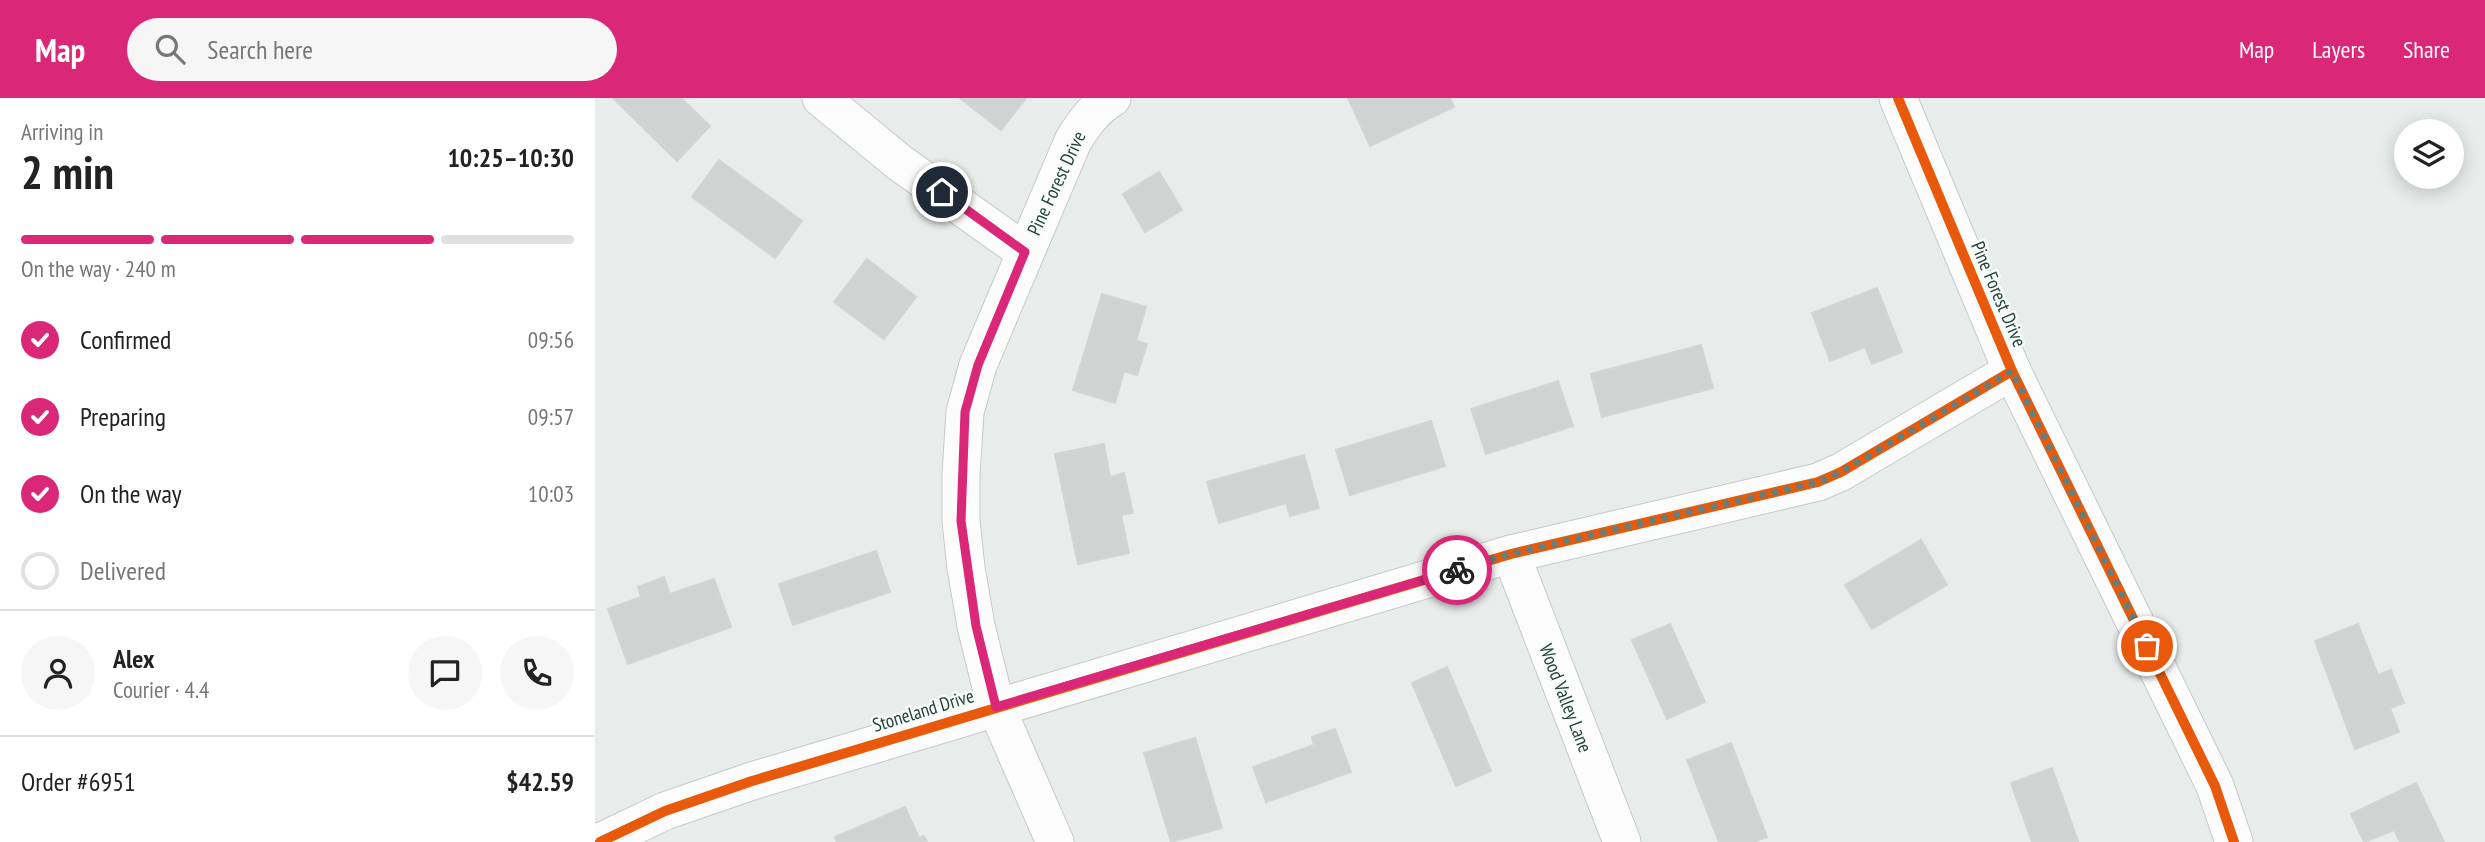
<!DOCTYPE html>
<meta charset="utf-8">
<style>
body{margin:0;font-family:"PT Sans Narrow",sans-serif;background:#f6f6f6;color:#222;height:100vh;display:flex;flex-direction:column;font-size:26px;white-space:nowrap}
*{box-sizing:border-box;margin:0}
p{font-size:23px;color:#767676}
.icon{flex:none;width:38px;height:38px;fill:none;stroke:currentColor;stroke-width:2;stroke-linecap:round;stroke-linejoin:round}
.map{position:relative;flex:1;overflow:hidden}
.panel{display:flex;flex-direction:column;background:#fff;width:595px}
.panel>*{flex:none}
.tools{position:absolute;left:1799px;top:21px;display:grid;gap:14px}
.tools a{display:grid;place-items:center;width:70px;height:70px;border-radius:50%;background:#fff;box-shadow:0 4px 18px #0003;font-size:35px}
.pin{position:absolute;display:grid;place-items:center;width:60px;height:60px;color:#fff;margin:-30px;border:4px solid #fff;border-radius:50%;box-shadow:0 2px 7px #0007}
.courier{position:absolute;display:grid;place-items:center;width:70px;height:70px;margin:-35px;border:5px solid #db2777;border-radius:50%;background:#fff;color:#222;box-shadow:0 2px 9px #0007}
.overview em{font-style:normal;font-weight:700}
.overview div{display:flex;flex-direction:column-reverse}
.overview{display:flex;align-items:center;justify-content:space-between;height:119px;padding:0 21px}
h1{font-size:46px;font-weight:700;line-height:52px}
.bar{display:grid;grid-template-columns:repeat(4,1fr);gap:10px 7px;align-content:center;height:84px;padding:0 21px}
.bar i{height:9px;border-radius:5px;background:#e0e0e0}
.bar .current{background:#db2777}
.bar p{grid-column:span 4}
.line{display:flex;align-items:center;gap:18px;padding:0 21px;border-top:2px solid #e0e0e0}
.line div{flex:1}
.round{display:grid;place-items:center;flex:none;width:74px;height:74px;border-radius:37px;background:#f6f6f6}
ol{padding:0 21px;list-style:none}
li{display:flex;align-items:center;gap:21px;height:77px}
li p{margin-inline-start:auto}
li .icon{padding:7px;border-radius:50%;background:#db2777;color:#fff;stroke-width:4}
li:last-child{color:#767676}
li i{width:38px;height:38px;border:4px solid #e0e0e0;border-radius:50%}
header{display:flex;align-items:center;gap:42px;box-sizing:border-box;height:98px;padding:0 35px;background:#db2777;color:#fff}
header strong{font-size:33px}
nav{display:flex;gap:38px;margin-inline-start:auto;font-size:24px}
.search{width:490px;height:63px;background:#f6f6f6;display:flex;align-items:center;gap:18px;box-sizing:border-box;padding:0 24px;border-radius:38px;color:#767676;font-size:26px}
main{display:flex;flex:1;min-height:0}
.map>svg:first-child{display:block}
.building{fill:#cfd4d2;stroke:#d1d6d4;stroke-width:2}
.lines{fill:none;stroke-linecap:round;stroke-linejoin:round}
.minor-casing{stroke:#c5cac8;stroke-width:39}
.minor{stroke:#fcfcfc;stroke-width:37}
.cycleway-casing{stroke:#f7fbf9;stroke-width:15}
.cycleway{stroke:#e8590c;stroke-width:10}
.done{stroke:#697e78;stroke-width:7;stroke-dasharray:0 12.6}
.route{stroke:#db2777;stroke-width:9}
.labels{text-anchor:middle;stroke-width:5;stroke-linejoin:round;paint-order:stroke}
.street-label{font-size:19px;fill:#24423a;stroke:#f7fbf9}
</style>
<header>
<strong>Map</strong>
<div class="search"><svg class="icon" aria-label="search" viewBox="0 0 24 24"><circle cx="10" cy="10" r="6"/><path d="M15 15l6 6"/></svg>Search here</div>
<nav><a>Map</a><a>Layers</a><a>Share</a></nav>
</header>
<main>
<section class="panel">
<div class="overview"><div><h1>2 min</h1><p>Arriving in</p></div><em>10:25–10:30</em></div>
<div class="bar"><i class="current"></i><i class="current"></i><i class="current"></i><i></i><p>On the way · 240 m</p></div>
<ol>
<li><svg class="icon" aria-label="check" viewBox="0 0 24 24"><path d="M5 12l5 5 9-10"/></svg>Confirmed<p>09:56</p></li>
<li><svg class="icon" aria-label="check" viewBox="0 0 24 24"><path d="M5 12l5 5 9-10"/></svg>Preparing<p>09:57</p></li>
<li><svg class="icon" aria-label="check" viewBox="0 0 24 24"><path d="M5 12l5 5 9-10"/></svg>On the way<p>10:03</p></li>
<li><i></i>Delivered</li>
</ol>
<div class="line" style="height:126px"><a class="round"><svg class="icon" aria-label="person" viewBox="0 0 24 24"><circle cx="12" cy="8" r="4"/><path d="M4 21q1-7 8-7t8 7"/></svg></a><div><b>Alex</b><p>Courier · 4.4</p></div><a class="round"><svg class="icon" aria-label="chat" viewBox="0 0 24 24"><path d="M4 5h16v11H9l-5 4z"/></svg></a><a class="round"><svg class="icon" aria-label="phone" viewBox="0 0 24 24"><path d="M5 4h4l2 5-3 2q2 4 5 5l2-3 5 2v4C11 20 4 13 5 4z"/></svg></a></div>
<div class="line" style="height:91px"><div>Order #6951</div><b>$42.59</b></div>
</section>
<div class="map">
<svg width="1890" height="744" viewBox="0 0 1890 744">
<rect width="100%" height="100%" fill="#e8edeb"/>
<g class="building">
<path d="M18,0H86L115,28L82,63Z"/>
<path d="M365,0H431L406,32Z"/>
<path d="M753,0H855L859,9L775,48Z"/>
<path d="M124,62L207,123L180,160L97,99Z"/>
<path d="M564,74L587,112L550,134L528,96Z"/>
<path d="M272,161L321,199L289,241L239,204Z"/>
<path d="M1282,190L1307,254L1277,266L1270,249L1235,263L1217,215Z"/>
<path d="M507,196L551,209L541,243L552,246L542,277L529,273L520,305L478,292Z"/>
<path d="M1106,247L1118,290L1007,319L996,276Z"/>
<path d="M963,283L978,328L891,356L876,311Z"/>
<path d="M836,323L850,368L755,397L741,352Z"/>
<path d="M509,346L515,379L529,375L538,415L526,417L534,455L483,466L460,356Z"/>
<path d="M709,357L724,410L695,418L691,405L624,425L612,384Z"/>
<path d="M1326,442L1352,487L1277,531L1250,487Z"/>
<path d="M281,453L295,494L198,527L184,486Z"/>
<path d="M69,479L75,496L119,481L136,529L33,566L13,511L46,499L43,489Z"/>
<path d="M1075,526L1110,604L1072,621L1037,542Z"/>
<path d="M1763,526L1783,577L1796,572L1809,605L1795,610L1804,634L1760,651L1720,543Z"/>
<path d="M852,569L896,673L861,688L817,585Z"/>
<path d="M740,631L756,674L671,704L658,669L719,647L717,639Z"/>
<path d="M600,640L627,730L576,744L549,655Z"/>
<path d="M1136,645L1172,739L1158,744H1124L1092,662Z"/>
<path d="M1457,670L1483,743L1479,744H1437L1416,685Z"/>
<path d="M1821,685L1849,744H1805L1799,732L1769,744L1756,716Z"/>
<path d="M310,709L324,740L329,738L332,744H242L240,739Z"/>
</g>
<g class="lines">
<g class="minor-casing">
<g id="minor">
<path d="M226,0L305,65L430,154"/>
<path d="M1303,0L1417,273L1620,688L1639,744"/>
<path d="M916,456L1027,744"/>
<path d="M5,744L70,713L157,683L916,456L1223,384L1246,374L1417,273"/>
<path d="M460,744L401,609L381,528L371,470L366,423V376L370,314L383,267L478,43C489,25 499,11 517,0"/>
</g>
</g>
<use href="#minor" class="minor"/>
<g class="cycleway-casing">
<g id="cycleway">
<path d="M1303,0L1417,273L1620,688L1639,744"/>
<path d="M5,744L70,713L157,683L916,456L1223,384L1246,374L1417,273"/>
</g>
</g>
<use href="#cycleway" class="cycleway"/>
</g>
<g class="lines">
<path class="done" d="M862,472L915,456L1223,384L1246,374L1417,273L1552,548"/>
<path class="route" d="M347,94L430,154L383,267L370,314L366,423L381,528L401,609L862,472"/>
</g>
<g class="labels">
<g class="street-label">
<text transform="translate(461 85) rotate(-65)" y="7">Pine Forest Drive</text>
<text transform="translate(1404 196) rotate(67)" y="7">Pine Forest Drive</text>
<text transform="translate(971 600) rotate(69)" y="7">Wood Valley Lane</text>
<text transform="translate(328 612) rotate(-17)" y="7">Stoneland Drive</text>
</g>
</g>
</svg>
<div class="tools">
<a><svg class="icon" aria-label="layers" viewBox="0 0 24 24"><path d="M12 4l9 5-9 5-9-5zM3 14l9 5 9-5"/></svg></a>
</div>
<div class="pin" style="left:1552px;top:548px;background:#ea580c"><svg class="icon" aria-label="bag" viewBox="0 0 24 24"><path d="M5 8h14l-1 12H6zM9 8a3 3 0 0 1 6 0"/></svg></div>
<div class="pin" style="left:347px;top:94px;background:#1f2937"><svg class="icon" aria-label="home" viewBox="0 0 24 24"><path d="M3 11l9-7 9 7M6 9v11h12V9"/></svg></div>
<div class="courier" style="left:862px;top:472px"><svg class="icon" aria-label="bike" viewBox="0 0 24 24"><circle cx="6" cy="16" r="4"/><circle cx="18" cy="16" r="4"/><path d="M6 16l4-8h5l3 8M10 8l3 8H6M13 5h3"/></svg></div>
</div>
</main>
